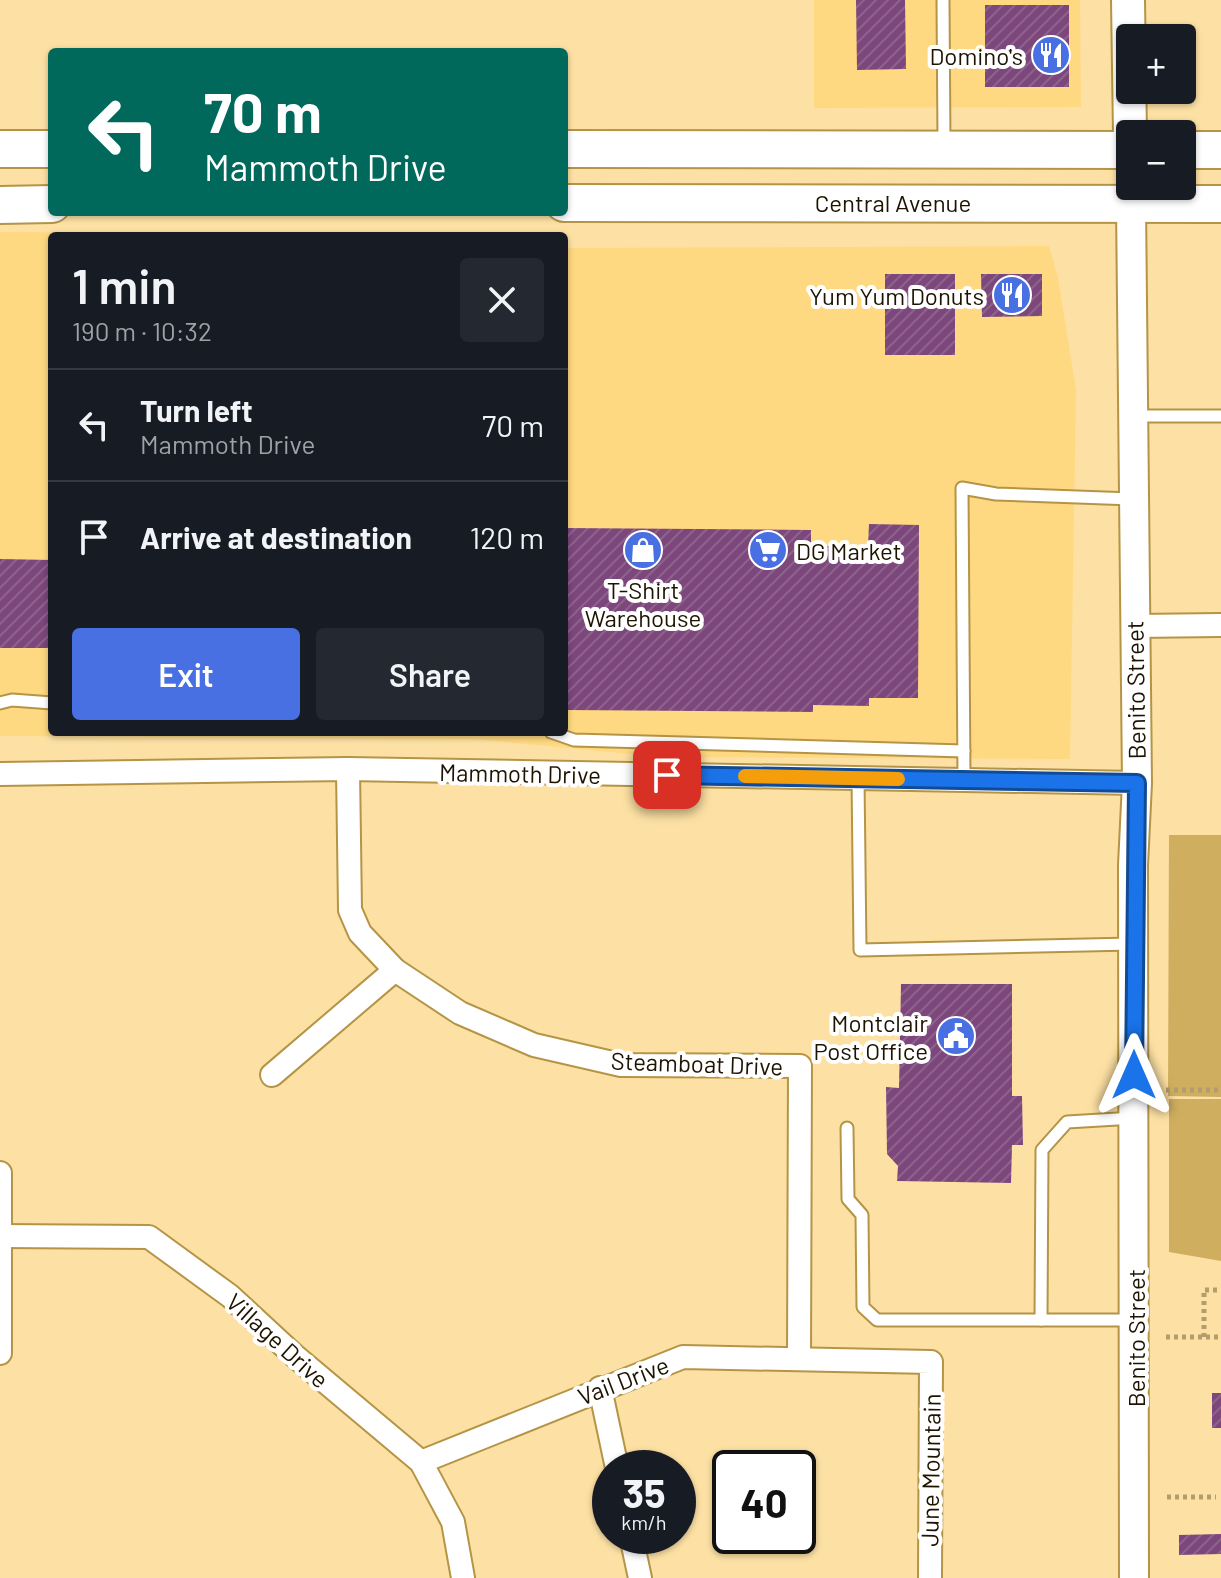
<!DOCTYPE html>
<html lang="en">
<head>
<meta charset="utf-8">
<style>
	body { margin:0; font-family:Barlow,sans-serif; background:#242831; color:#f1f3f6; height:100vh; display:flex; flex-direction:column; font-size:30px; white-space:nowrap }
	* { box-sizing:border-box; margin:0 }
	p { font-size:26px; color:#9ea1a6 }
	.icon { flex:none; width:44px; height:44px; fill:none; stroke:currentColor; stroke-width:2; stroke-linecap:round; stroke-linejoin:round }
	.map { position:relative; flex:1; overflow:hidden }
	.details { position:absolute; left:48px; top:232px; width:520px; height:504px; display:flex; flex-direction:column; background:#171b24; border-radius:8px; box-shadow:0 2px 6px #0004 }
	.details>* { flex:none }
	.hud { position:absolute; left:48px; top:48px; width:520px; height:168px; border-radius:8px; box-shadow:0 2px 6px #0004; background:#00695c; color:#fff; overflow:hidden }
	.buttons { position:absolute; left:1116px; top:24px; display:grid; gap:16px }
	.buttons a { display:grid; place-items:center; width:80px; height:80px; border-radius:8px; background:#171b24; box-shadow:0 2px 6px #0004; font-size:40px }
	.speed { position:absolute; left:592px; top:1450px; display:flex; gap:16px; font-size:40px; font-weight:700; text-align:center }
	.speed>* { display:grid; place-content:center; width:104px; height:104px; border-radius:50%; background:#171b24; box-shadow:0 2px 6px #0004; line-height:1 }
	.speed small { font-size:20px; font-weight:400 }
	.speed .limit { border:4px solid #111; border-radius:12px; background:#fff; color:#111 }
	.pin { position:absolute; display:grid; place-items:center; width:68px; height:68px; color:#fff; margin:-34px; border-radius:16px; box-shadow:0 4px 12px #0006 }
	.me { position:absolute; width:88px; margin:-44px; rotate:0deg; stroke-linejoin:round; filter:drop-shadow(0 0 6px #0008) }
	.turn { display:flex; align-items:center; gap:28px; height:168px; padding:0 24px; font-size:36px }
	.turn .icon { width:104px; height:104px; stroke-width:2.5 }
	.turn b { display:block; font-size:56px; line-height:68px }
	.round { display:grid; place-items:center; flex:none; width:84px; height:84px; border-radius:8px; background:#242831 }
	.overview { display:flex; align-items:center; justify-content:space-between; height:136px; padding:0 24px }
	h1 { font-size:48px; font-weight:600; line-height:60px }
	.action { display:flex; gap:16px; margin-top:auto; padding:16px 24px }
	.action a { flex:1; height:92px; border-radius:8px; background:#4970e3; color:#fff; font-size:32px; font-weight:600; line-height:92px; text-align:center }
	.action a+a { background:#242831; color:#f1f3f6 }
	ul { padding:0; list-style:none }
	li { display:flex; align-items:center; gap:24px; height:112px; padding:0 24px; border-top:2px solid #363941 }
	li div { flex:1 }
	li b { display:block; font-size:30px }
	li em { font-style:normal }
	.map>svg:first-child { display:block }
</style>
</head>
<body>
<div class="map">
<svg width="1221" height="1578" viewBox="0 0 1221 1578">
	<defs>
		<pattern id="building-hatch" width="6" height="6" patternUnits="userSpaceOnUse" patternTransform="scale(2)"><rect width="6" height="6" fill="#7d477d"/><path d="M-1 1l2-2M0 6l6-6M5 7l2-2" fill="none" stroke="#8c638a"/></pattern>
	</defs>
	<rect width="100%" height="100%" fill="#fde1a4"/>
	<g fill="#ffd981">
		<path d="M814,0h266l1,107 -267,1z"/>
		<path d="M0,232l375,2 -323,2v496h512v-484l485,-2 9,32 18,112 -6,369 -408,-2 -189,-18 -473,-3z"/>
	</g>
	<g fill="#cfae60">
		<path d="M1169,835h52v262l-53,-1z"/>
		<path d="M1169,1099h52v162l-52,-9z"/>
	</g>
	<g fill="url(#building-hatch)">
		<path d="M856,0h49l1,69 -49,1z"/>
		<rect x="985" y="5" width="84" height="82"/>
		<rect x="885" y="274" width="70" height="81"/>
		<path d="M981,274h61v42l-60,1z"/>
		<path d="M869,524l50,1 -1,173h-49v8l-56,-1v7l-247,-2 -2,-182 247,2v16h57z"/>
		<path d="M0,559l52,1v88h-52z"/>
		<path d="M901,984h111v112h10l1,49h-11l-1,38 -114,-2 1,-15 -11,-12 -1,-67 13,1z"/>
		<rect x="1212" y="1393" width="9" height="35"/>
		<path d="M1221,1534v20l-42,1v-20z"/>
	</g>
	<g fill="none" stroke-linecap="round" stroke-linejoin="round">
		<defs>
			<g id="service">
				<path d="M943,0l1,143"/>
				<path d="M1136,416h85"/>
				<path d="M0,703l12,-3 40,3"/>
				<path d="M551,732l23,8 390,11"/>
				<path d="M858,778l2,172 272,-6"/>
				<path d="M964,780l-2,-292 34,6 136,5"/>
				<path d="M847,1128l1,71 14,16 1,92 14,13h257"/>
				<path d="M1041,1320l1,-170 25,-28 67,-4"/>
			</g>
			<g id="minor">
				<path d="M1134,626l87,-1"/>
				<path d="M348,769l2,141 10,23 35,37 65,43 74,32 87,20 179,1 -1,293"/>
				<path d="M0,774l348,-5 789,14"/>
				<path d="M272,1075l123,-105"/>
				<path d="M0,1173v180"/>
				<path d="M1,1236l148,1 81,59 66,61 125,105 32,60 10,56"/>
				<path d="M600,1388l17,80"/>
				<path d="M421,1462l262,-105 248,5 -1,216"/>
				<path d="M631,1536l9,42"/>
			</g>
			<path id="tertiary" d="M1131,204l6,579 -4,82 1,713"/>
			<path id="secondary" d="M1128,0l2,134"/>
			<g id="primary">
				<path d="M0,149h52"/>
				<path d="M564,149l566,1"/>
				<path d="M1182,150h39"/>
				<path d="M564,203l657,1"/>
				<path d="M0,205l52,-1"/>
			</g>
		</defs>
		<use href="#service" stroke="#b59446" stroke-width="15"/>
		<use href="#minor" stroke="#b59446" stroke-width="26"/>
		<use href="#tertiary" stroke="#b59446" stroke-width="32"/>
		<use href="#secondary" stroke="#b59446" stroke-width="36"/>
		<use href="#primary" stroke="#b59446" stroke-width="40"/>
		<g stroke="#b39d6e" stroke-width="5" stroke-dasharray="4 4" stroke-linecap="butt">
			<path d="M1166,1090h55"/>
			<path d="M1166,1337h53"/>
			<path d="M1204,1337v-47h14"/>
			<path d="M1167,1497h49"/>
		</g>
		<use href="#service" stroke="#fff" stroke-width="11"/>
		<use href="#minor" stroke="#fff" stroke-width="22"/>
		<use href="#tertiary" stroke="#fff" stroke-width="28"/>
		<use href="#secondary" stroke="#fff" stroke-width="32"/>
		<use href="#primary" stroke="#fff" stroke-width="36"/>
	</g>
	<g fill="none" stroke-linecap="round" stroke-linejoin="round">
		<defs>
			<path id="route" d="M667,775l470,8 -3,292"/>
		</defs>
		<use href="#route" stroke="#114b97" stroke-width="20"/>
		<use href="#route" stroke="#1a73e8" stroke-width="14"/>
		<path stroke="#f59e0b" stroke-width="14" d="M745,776l153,3"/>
	</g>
	<defs>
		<symbol id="restaurant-disc" viewBox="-11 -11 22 22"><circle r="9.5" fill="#4970e3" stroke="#fff"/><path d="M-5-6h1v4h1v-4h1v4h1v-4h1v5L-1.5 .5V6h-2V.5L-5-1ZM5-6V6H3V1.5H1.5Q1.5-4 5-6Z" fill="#fff"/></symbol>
		<symbol id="shop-disc" viewBox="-11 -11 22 22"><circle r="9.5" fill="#4970e3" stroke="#fff"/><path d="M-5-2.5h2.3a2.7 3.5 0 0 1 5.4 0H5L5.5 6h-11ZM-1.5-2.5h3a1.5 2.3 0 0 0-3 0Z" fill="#fff"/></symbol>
		<symbol id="supermarket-disc" viewBox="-11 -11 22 22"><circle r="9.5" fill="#4970e3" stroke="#fff"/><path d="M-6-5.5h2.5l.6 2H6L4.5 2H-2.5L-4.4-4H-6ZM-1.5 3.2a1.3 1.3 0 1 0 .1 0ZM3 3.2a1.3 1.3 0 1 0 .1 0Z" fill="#fff"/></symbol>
		<symbol id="civic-disc" viewBox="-11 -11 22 22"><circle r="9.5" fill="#4970e3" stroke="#fff"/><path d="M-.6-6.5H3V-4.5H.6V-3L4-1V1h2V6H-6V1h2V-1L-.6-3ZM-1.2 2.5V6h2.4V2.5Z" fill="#fff"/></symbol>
	</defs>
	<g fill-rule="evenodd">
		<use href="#restaurant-disc" x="1029" y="33" width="44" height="44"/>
		<use href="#restaurant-disc" x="990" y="273" width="44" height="44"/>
		<use href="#shop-disc" x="621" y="528" width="44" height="44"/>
		<use href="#supermarket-disc" x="746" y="528" width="44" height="44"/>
		<use href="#civic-disc" x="934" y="1014" width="44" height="44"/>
	</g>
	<g text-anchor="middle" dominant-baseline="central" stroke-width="8" stroke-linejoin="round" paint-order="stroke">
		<g font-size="24" fill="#1d1300" stroke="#fff" text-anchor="end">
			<text x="1023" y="55">Domino's</text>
			<text x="984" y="295">Yum Yum Donuts</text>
			<text x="796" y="550" text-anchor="start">DG Market</text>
			<text x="643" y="589" text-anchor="middle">T-Shirt<tspan x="643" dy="28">Warehouse</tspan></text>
			<text x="928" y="1022">Montclair<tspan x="928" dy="28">Post Office</tspan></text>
		</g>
		<g font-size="24" fill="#1d1300" stroke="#fff">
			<text x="893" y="202">Central Avenue</text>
			<text transform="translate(1135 690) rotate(-91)">Benito Street</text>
			<text transform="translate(520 773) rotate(1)">Mammoth Drive</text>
			<text transform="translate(697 1063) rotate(2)">Steamboat Drive</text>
			<text transform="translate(1135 1338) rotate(-90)">Benito Street</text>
			<text transform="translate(278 1340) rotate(42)">Village Drive</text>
			<text transform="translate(623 1380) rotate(-21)">Vail Drive</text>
			<text transform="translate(930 1470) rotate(-89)">June Mountain</text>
		</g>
	</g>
</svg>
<div class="buttons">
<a>+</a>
<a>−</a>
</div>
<div class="speed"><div>35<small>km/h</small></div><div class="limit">40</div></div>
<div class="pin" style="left:667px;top:775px;background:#d93025"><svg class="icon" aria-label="arrive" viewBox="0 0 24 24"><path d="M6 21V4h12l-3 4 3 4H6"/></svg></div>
<svg class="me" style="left:1134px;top:1075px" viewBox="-20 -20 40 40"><path d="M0-17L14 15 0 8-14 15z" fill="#1a73e8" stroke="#fff" stroke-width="4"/></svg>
<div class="hud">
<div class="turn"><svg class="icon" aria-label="left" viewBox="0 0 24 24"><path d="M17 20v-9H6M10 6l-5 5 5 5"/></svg><div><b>70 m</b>Mammoth Drive</div></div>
</div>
<section class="details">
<div class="overview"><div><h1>1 min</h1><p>190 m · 10:32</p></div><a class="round"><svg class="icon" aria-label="close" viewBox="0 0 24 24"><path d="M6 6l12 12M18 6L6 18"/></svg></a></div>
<ul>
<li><svg class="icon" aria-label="left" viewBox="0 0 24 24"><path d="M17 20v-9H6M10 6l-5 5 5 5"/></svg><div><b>Turn left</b><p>Mammoth Drive</p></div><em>70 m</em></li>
<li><svg class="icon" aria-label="arrive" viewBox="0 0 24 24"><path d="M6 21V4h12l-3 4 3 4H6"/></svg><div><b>Arrive at destination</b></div><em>120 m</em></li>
</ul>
<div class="action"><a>Exit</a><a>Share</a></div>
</section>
</div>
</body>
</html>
